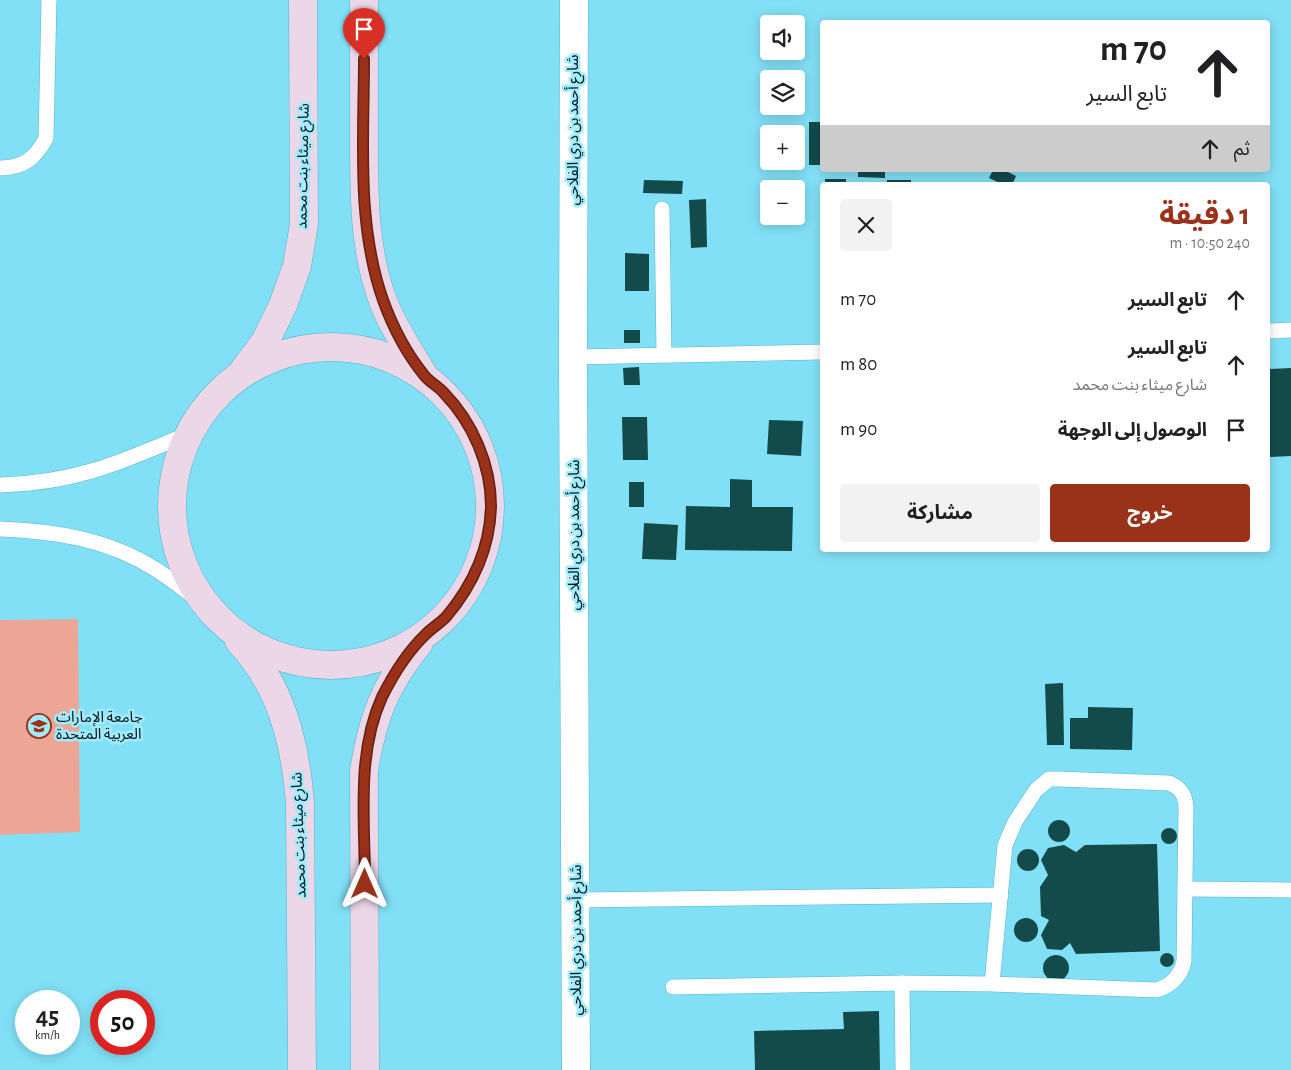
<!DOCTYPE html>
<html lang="ar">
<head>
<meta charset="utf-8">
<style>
	body { margin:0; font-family:"Alegreya Sans","Noto Sans Arabic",sans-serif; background:#f2f2f2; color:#202124; direction:rtl; height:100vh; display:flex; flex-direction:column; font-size:19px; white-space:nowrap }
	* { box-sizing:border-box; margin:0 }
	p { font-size:16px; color:#757577 }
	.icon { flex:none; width:28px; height:28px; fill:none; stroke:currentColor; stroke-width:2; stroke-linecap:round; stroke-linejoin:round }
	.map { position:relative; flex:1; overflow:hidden; direction:ltr }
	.drawer { position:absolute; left:820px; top:182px; width:450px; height:370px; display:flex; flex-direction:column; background:#fff; border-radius:5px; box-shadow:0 2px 12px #0003; direction:rtl }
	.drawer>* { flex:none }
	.guide { position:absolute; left:820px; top:20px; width:450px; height:152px; border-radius:5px; box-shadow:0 2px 12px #0003; direction:rtl; background:#fff; color:#202124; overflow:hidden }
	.fabs { position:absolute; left:760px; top:15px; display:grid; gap:10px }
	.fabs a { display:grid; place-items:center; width:45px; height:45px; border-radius:5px; background:#fff; box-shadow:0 2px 12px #0003; font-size:25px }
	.speed { position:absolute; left:15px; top:990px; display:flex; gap:10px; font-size:25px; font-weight:700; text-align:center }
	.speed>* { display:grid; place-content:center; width:65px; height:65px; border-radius:50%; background:#fff; box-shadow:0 2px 12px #0003; line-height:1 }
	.speed small { font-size:12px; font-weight:400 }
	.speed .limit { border:8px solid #d22; background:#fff; color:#111 }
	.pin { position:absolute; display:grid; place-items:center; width:42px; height:42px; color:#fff; margin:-51px -21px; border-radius:50% 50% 50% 0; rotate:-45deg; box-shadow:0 0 5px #0007 }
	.pin .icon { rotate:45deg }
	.me { position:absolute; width:55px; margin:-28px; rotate:0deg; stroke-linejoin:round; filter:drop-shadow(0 0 4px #0008) }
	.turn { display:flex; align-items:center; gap:18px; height:105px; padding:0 20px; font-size:22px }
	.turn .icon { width:65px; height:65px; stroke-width:2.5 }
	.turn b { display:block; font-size:35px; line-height:42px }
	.then { display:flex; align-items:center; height:48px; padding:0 20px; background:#0003; gap:10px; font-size:19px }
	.round { display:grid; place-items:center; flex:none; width:52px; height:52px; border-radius:5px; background:#f2f2f2 }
	.headline { display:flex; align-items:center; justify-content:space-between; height:85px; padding:0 20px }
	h1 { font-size:30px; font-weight:700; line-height:38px; color:#9a3119 }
	.button { display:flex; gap:10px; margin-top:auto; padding:10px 20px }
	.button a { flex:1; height:58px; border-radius:5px; background:#9a3119; color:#fff; font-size:20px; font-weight:700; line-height:58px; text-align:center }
	.button a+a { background:#f2f2f2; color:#202124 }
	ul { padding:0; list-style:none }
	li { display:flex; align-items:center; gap:15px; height:65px; padding:0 20px }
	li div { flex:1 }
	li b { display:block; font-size:19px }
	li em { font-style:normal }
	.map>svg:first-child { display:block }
</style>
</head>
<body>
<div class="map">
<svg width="1291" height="1070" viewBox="0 0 1291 1070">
	<rect width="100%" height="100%" fill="#82e0f6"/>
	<path fill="#eda695" d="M78,619l2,213 -80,3v-215z"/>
	<g fill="#134b4b">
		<rect x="809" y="122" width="13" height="43"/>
		<path d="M858,170h27v8l-27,-1z"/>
		<path d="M993,170h11l12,6 -4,9h-8l-15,-7z"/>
		<rect x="825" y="179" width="21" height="6"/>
		<path d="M644,180l39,1 -1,13 -39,-1z"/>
		<rect x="887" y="180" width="24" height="5"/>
		<path d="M706,199l1,48 -16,1 -2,-48z"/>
		<path d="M625,253l24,1v37h-24z"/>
		<rect x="624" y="330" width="16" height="13"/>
		<path d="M639,367l1,18h-16l-1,-17z"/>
		<path d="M1291,368v88l-23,1v-88z"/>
		<path d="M622,417h25l1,43h-25z"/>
		<path d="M769,420l34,1 -2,35 -34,-2z"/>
		<path d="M730,479l22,1v27h41l-1,44 -107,-1 1,-44 44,1z"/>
		<rect x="629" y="482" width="15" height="25"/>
		<path d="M644,523l34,2 -2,35 -34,-1z"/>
		<path d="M1063,683l1,62h-17l-2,-61z"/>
		<path d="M1088,707l45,1 -1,42 -62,-1v-31h18z"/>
		<circle cx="1059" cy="831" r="11"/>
		<circle cx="1169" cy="836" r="8"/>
		<path d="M1157,844l3,107 -84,3 -6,-11 -8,7 -15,-1 -6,-14 8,-15 -8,-4 -1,-29 8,-12 -7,-15 7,-12 16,-3 12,7 9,-7z"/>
		<circle cx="1028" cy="860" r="11"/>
		<circle cx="1026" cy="930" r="12"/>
		<circle cx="1167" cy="960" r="7"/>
		<circle cx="1056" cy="968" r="13"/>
		<path d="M879,1011l1,59h-125l-1,-39 90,-2 -1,-17z"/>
	</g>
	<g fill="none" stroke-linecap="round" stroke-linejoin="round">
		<defs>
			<g id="service">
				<path d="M0,168c23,0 36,-10 46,-30l3,-138"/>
				<path d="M662,209l2,146"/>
				<path d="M1268,331l23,-1"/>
				<path d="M573,357l249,-5"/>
				<path d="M0,485c76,-2 122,-23 190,-52"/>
				<path d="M0,529c54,2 108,10 155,40 17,10 33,24 50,36"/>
				<path d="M1185,889l106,1"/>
				<path d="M576,900l425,-5"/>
				<path d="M902,983l1,87"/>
				<path d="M673,987l229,-4 90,1 165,6c15,-5 24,-14 27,-29l2,-154c-1,-12 -5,-19 -17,-24l-111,-4h-9l-13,11 -21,32 -10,23 -13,139"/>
			</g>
			<path id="minor" d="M574,0l-1,357 3,713"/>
			<g id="secondary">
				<path d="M364,0c0,44 0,88 0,133 0,56 -1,115 19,168 10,26 26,50 40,73"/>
				<circle cx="331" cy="506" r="159"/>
				<path d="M244,370l21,-28 18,-37 14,-39 7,-42 -1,-224"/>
				<path d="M239,641c42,44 56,101 61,161l2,268"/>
				<path d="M365,1070l-1,-299c8,-52 21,-87 55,-128"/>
			</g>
		</defs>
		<use href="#service" stroke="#54b3c8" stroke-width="16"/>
		<use href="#minor" stroke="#54b3c8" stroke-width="29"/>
		<use href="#secondary" stroke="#54b3c8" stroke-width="29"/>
		<use href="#service" stroke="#fff" stroke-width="15"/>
		<use href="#minor" stroke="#fff" stroke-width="28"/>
		<use href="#secondary" stroke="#ebd7e7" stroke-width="28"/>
	</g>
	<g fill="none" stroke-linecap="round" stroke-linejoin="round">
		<defs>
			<path id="route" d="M364,59c0,79 -8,164 19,241 9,25 24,54 41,75 5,7 14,11 20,18 29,30 47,72 47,113 -1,42 -18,79 -45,111 -6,6 -14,11 -20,17 -18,17 -33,41 -44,63 -26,57 -17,125 -17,187"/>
		</defs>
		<use href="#route" stroke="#642010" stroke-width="12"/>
		<use href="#route" stroke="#9a3119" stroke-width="9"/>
	</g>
	<defs>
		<symbol id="university-ring" viewBox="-11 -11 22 22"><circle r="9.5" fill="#a2ebfc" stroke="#9a3119" stroke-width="1.5"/><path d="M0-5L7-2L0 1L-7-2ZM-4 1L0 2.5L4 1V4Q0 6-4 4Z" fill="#9a3119"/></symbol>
	</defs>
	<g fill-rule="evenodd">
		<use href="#university-ring" x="25" y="712" width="28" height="28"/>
	</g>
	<g text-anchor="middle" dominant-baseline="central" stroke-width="5" stroke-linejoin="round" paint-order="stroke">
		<g font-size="15" fill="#011318" stroke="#a2ebfc">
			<text transform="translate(573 130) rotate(-90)">شارع أحمد بن دري الفلاحي</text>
			<text transform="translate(303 166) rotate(-89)">شارع ميثاء بنت محمد</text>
			<text transform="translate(574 535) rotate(-90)">شارع أحمد بن دري الفلاحي</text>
			<text transform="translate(299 835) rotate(-92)">شارع ميثاء بنت محمد</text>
			<text transform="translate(576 940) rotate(-90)">شارع أحمد بن دري الفلاحي</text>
		</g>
		<g font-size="15" fill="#011318" stroke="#a2ebfc" text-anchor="start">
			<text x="56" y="717">جامعة الإمارات<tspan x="56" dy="17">العربية المتحدة</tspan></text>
		</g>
	</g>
</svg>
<div class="fabs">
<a><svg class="icon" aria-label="sound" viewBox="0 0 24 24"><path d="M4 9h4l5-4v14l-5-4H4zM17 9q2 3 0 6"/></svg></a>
<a><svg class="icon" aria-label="layers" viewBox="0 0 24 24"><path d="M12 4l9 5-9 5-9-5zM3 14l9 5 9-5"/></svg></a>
<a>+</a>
<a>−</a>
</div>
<div class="speed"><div>45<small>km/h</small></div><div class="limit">50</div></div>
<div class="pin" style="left:364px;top:59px;background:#d93025"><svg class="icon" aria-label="arrive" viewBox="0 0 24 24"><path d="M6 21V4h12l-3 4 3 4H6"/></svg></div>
<svg class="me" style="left:365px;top:884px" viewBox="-20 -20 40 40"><path d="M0-17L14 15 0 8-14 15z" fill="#9a3119" stroke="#fff" stroke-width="4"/></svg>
<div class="guide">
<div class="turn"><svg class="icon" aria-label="ahead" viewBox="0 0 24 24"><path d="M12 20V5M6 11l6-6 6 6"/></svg><div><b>70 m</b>تابع السير</div></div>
<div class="then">ثم<svg class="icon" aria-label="ahead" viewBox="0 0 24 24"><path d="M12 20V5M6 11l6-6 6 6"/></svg></div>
</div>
<section class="drawer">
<div class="headline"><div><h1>1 دقيقة</h1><p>240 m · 10:50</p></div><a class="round"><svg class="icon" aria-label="close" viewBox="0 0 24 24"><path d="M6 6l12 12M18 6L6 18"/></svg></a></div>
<ul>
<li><svg class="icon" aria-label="ahead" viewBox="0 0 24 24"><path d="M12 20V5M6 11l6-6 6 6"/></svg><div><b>تابع السير</b></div><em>70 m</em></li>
<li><svg class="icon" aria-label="ahead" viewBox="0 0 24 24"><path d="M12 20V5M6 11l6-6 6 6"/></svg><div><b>تابع السير</b><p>شارع ميثاء بنت محمد</p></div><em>80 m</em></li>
<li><svg class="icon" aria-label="arrive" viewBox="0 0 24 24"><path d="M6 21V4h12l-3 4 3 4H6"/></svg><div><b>الوصول إلى الوجهة</b></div><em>90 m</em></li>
</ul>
<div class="button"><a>خروج</a><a>مشاركة</a></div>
</section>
</div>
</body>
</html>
